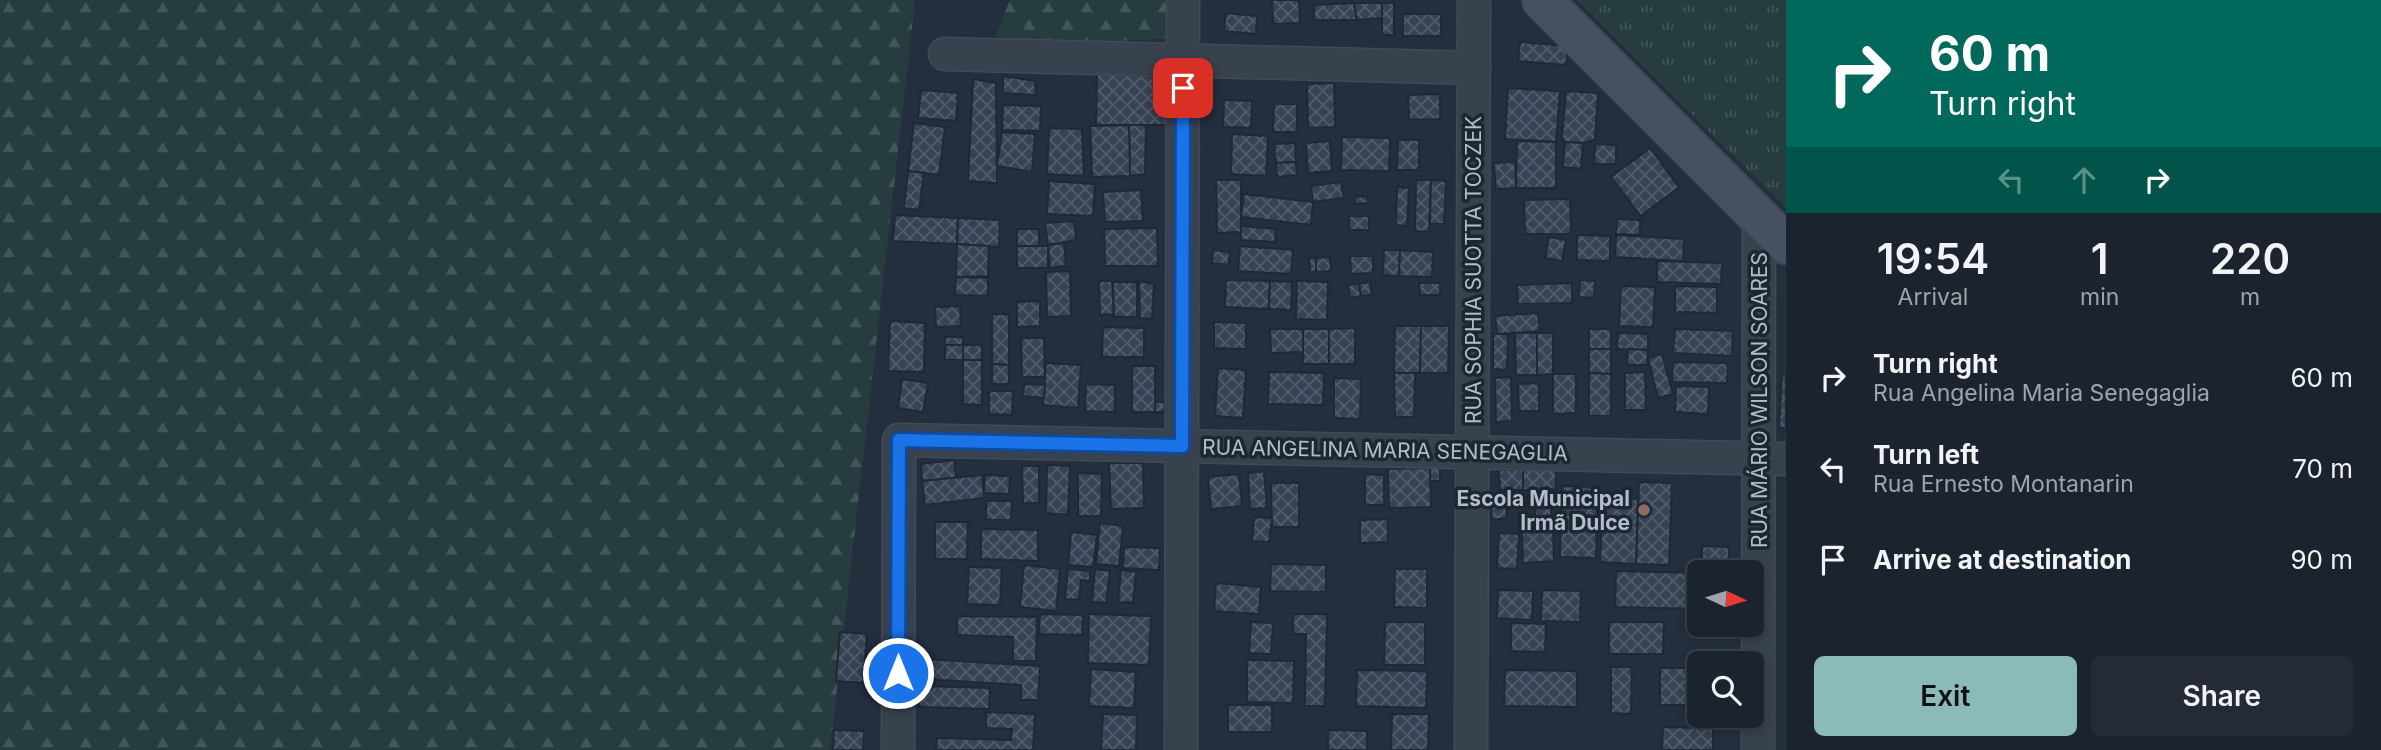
<!DOCTYPE html>
<html lang="en">
<head>
<meta charset="utf-8">
<style>
	body { margin:0; font-family:Inter,sans-serif; background:#242b36; color:#f1f3f6; height:100vh; display:flex; flex-direction:column; font-size:26px; white-space:nowrap }
	* { box-sizing:border-box; margin:0 }
	p { font-size:23px; color:#a0a4aa }
	.icon { flex:none; width:38px; height:38px; fill:none; stroke:currentColor; stroke-width:2; stroke-linecap:round; stroke-linejoin:round }
	.map { position:relative; flex:1; overflow:hidden }
	.details { display:flex; flex-direction:column; background:#1b232e; width:595px }
	.details>* { flex:none }
	.banner { background:#00695c; color:#fff; overflow:hidden }
	.needle { width:46px; rotate:94deg }
	.buttons { position:absolute; left:1687px; top:560px; display:grid; gap:14px }
	.buttons a { display:grid; place-items:center; width:77px; height:77px; border-radius:10px; background:#1b232e; box-shadow:0 4px 10px #0003,0 0 0 2px #39404a; font-size:35px }
	.pin { position:absolute; display:grid; place-items:center; width:60px; height:60px; color:#fff; margin:-30px; border-radius:14px; box-shadow:0 4px 10px #0006 }
	.me { position:absolute; width:77px; margin:-38px; rotate:0deg; stroke-linejoin:round; filter:drop-shadow(0 0 5px #0008) }
	.turn { display:flex; align-items:center; gap:24px; height:147px; padding:0 28px; font-size:32px }
	.turn .icon { width:91px; height:91px; stroke-width:2.5 }
	.turn b { display:block; font-size:49px; line-height:60px }
	.lanes { display:flex; align-items:center; height:66px; padding:0 28px; background:#0003; justify-content:center; gap:35px; direction:ltr }
	.lanes .off { opacity:.35 }
	.eta { display:flex; justify-content:space-evenly; align-items:center; height:119px; text-align:center }
	.eta b { font-size:42px; font-weight:600; line-height:49px }
	.button { display:flex; gap:14px; margin-top:auto; padding:14px 28px }
	.button a { flex:1; height:80px; border-radius:10px; background:#8bbbb9; color:#111; font-size:28px; font-weight:600; line-height:80px; text-align:center }
	.button a+a { background:#242b36; color:#f1f3f6 }
	ul { padding:0; list-style:none }
	li { display:flex; align-items:center; gap:21px; height:91px; padding:0 28px }
	li div { flex:1 }
	li b { display:block; font-size:26px }
	li em { font-style:normal }
	main { display:flex; flex:1; min-height:0 }
	.map>svg:first-child { display:block }
</style>
</head>
<body>
<main>
<div class="map">
<svg width="1786" height="750" viewBox="0 0 1786 750">
	<defs>
		<pattern id="grass-tufts" width="24" height="20" patternUnits="userSpaceOnUse" patternTransform="scale(1.75)"><rect width="24" height="20" fill="#263c3f"/><path d="M3 7l-1-3M5 7V3M7 7l1-3M15 17l-1-3M17 17v-4M19 17l1-3" fill="none" stroke="#435659"/></pattern>
		<pattern id="forest-firs" width="22" height="20" patternUnits="userSpaceOnUse" patternTransform="scale(1.75)"><rect width="22" height="20" fill="#263c3f"/><path d="M5 1l3.5 6h-7zM16 11l3.5 6h-7z" fill="#435659"/></pattern>
		<pattern id="building-cross-hatch" width="8" height="8" patternUnits="userSpaceOnUse" patternTransform="scale(1.75)"><rect width="8" height="8" fill="#364354"/><path d="M0 0l8 8M0 8l8-8" fill="none" stroke="#515c6b"/></pattern>
	</defs>
	<rect width="100%" height="100%" fill="#242f3e"/>
	<path fill="url(#grass-tufts)" d="M1577,0h209v208z"/>
	<g fill="url(#forest-firs)">
		<path d="M0,0h915l-85,750h-830z"/>
		<path d="M1010,0h162v38l-181,10z"/>
	</g>
	<g fill="url(#building-cross-hatch)" stroke="#1f2835" stroke-width="2">
		<path d="M1272,0h27l1,23 -27,1z"/>
		<path d="M1354,3l3,17h-43v-15z"/>
		<path d="M1354,3h28v15l-25,2z"/>
		<rect x="1382" y="3" width="12" height="32"/>
		<path d="M1226,13l31,3 -1,18 -32,-3z"/>
		<rect x="1403" y="14" width="38" height="22"/>
		<path d="M1520,42l48,4 -2,19 -48,-4z"/>
		<path d="M1097,74l75,3 -3,48h-73z"/>
		<path d="M1003,76l32,5 1,14 -33,-2z"/>
		<path d="M973,79l23,4 1,100 -29,-2z"/>
		<path d="M1334,83l1,44 -27,1 -1,-44z"/>
		<path d="M1508,88l52,3 -4,51 -51,-3z"/>
		<path d="M921,90l37,3 -2,28 -38,-3z"/>
		<path d="M1566,91l32,2 -3,47 -12,3 -18,-1 -3,-4z"/>
		<path d="M1440,94v25l-31,1 -1,-25z"/>
		<path d="M1224,100l28,1 -1,27 -28,-1z"/>
		<path d="M1274,104h23v28h-24z"/>
		<path d="M1003,105l38,1 -1,25 -38,-1z"/>
		<path d="M914,123l31,4 -6,48 -31,-4z"/>
		<path d="M1129,125h17l-1,49 -15,2z"/>
		<path d="M1129,125l1,51 -38,1 -2,-51z"/>
		<path d="M1049,128l33,1 2,47 -37,-2z"/>
		<path d="M1002,132l33,2 -3,38 -35,-6z"/>
		<path d="M1232,134l36,2 -2,40 -35,-2z"/>
		<path d="M1342,137l48,1 -1,33 -48,-1z"/>
		<path d="M1398,140h21v30h-22z"/>
		<path d="M1330,141l2,30 -24,2 -2,-30z"/>
		<path d="M1517,141l39,1v46h-40z"/>
		<path d="M1565,142l18,1 -2,26 -18,-2z"/>
		<path d="M1295,143l1,19 -20,1 -2,-19z"/>
		<path d="M1595,144l21,1v19h-22z"/>
		<path d="M1650,148l29,39 -38,29 -30,-39z"/>
		<path d="M1296,162l1,13 -20,2 -1,-14z"/>
		<path d="M1515,162l1,26 -20,1 -2,-26z"/>
		<path d="M908,171l16,2 -5,37 -15,-2z"/>
		<path d="M1216,180h25v52l-24,1z"/>
		<path d="M1416,180h15l-2,52 -14,-1z"/>
		<path d="M1431,180l15,1 -2,43h-14z"/>
		<path d="M1049,181l46,3 -2,32 -46,-2z"/>
		<path d="M1341,182l3,16 -31,4 -2,-16z"/>
		<path d="M1397,187l12,1 -2,38 -11,-1z"/>
		<path d="M1141,190l2,31 -38,1 -2,-30z"/>
		<path d="M1244,194l69,8 -2,23 -70,-8z"/>
		<path d="M1367,196l1,7 -13,1v-7z"/>
		<path d="M1570,199l1,35h-46l-1,-34z"/>
		<path d="M895,215l63,3 -1,26 -64,-3z"/>
		<rect x="1349" y="216" width="20" height="14"/>
		<path d="M958,218l42,2 -1,27 -42,-3z"/>
		<path d="M1617,219l23,1v15l-24,-1z"/>
		<path d="M1074,221l2,19 -28,5 -3,-22z"/>
		<path d="M1241,226l35,3 -1,13 -34,-2z"/>
		<path d="M1157,228l1,38h-53l-1,-37z"/>
		<rect x="1017" y="229" width="22" height="17"/>
		<path d="M1577,235l33,1v25l-33,-1z"/>
		<path d="M1616,235l68,4 -1,22 -68,-4z"/>
		<path d="M1549,237l17,3 -4,21 -17,-3z"/>
		<path d="M1064,243l2,23 -16,2 -2,-23z"/>
		<path d="M957,244l32,2 -1,30 -32,1z"/>
		<rect x="1017" y="246" width="31" height="22"/>
		<path d="M1240,246l53,4 -2,24 -53,-3z"/>
		<path d="M1213,250l17,2 -2,13 -16,-2z"/>
		<path d="M1384,250h16l-1,26 -16,-1z"/>
		<path d="M1400,250l33,2 -1,25 -33,-1z"/>
		<path d="M1350,256h23v17l-22,1z"/>
		<path d="M1330,257l1,14 -15,1v-14z"/>
		<path d="M1309,258h7v14h-6z"/>
		<path d="M1657,261l65,2 -1,21 -64,-2z"/>
		<path d="M1070,271l1,45 -24,1 -1,-45z"/>
		<path d="M956,277l32,1v18l-33,-1z"/>
		<path d="M1226,280l44,1 -1,28 -44,-2z"/>
		<path d="M1580,280l15,1 -1,17 -15,-1z"/>
		<path d="M1099,281h13l2,33 -14,1z"/>
		<path d="M1139,281l15,3 -2,35 -12,-1z"/>
		<path d="M1270,281l22,1 -1,28 -22,-1z"/>
		<path d="M1297,281l31,1 -1,38 -31,-1z"/>
		<path d="M1113,282h24v35h-23z"/>
		<path d="M1370,282l2,13 -11,1 -2,-12z"/>
		<path d="M1419,283h21v12h-20z"/>
		<path d="M1572,283v20l-54,1 -1,-19z"/>
		<path d="M1359,284l2,12 -11,2 -2,-13z"/>
		<path d="M1621,286l34,1 -2,40 -34,-1z"/>
		<path d="M1675,286l42,1v26l-42,-1z"/>
		<path d="M1040,301v25l-23,1v-25z"/>
		<path d="M960,306l1,20 -25,1 -1,-20z"/>
		<path d="M1538,313l2,18 -43,3 -2,-18z"/>
		<path d="M992,314h17v51l-17,-1z"/>
		<path d="M890,321l35,2 -1,49 -36,-1z"/>
		<path d="M1214,322l32,1v26l-32,-1z"/>
		<path d="M1395,326h26l-1,47h-26z"/>
		<path d="M1421,326h28l-1,47h-28z"/>
		<path d="M1103,327l41,1v29h-42z"/>
		<path d="M1355,328v36h-26v-35z"/>
		<path d="M1270,329h33v23l-32,1z"/>
		<rect x="1303" y="329" width="26" height="35"/>
		<rect x="1589" y="329" width="22" height="20"/>
		<path d="M1675,329l58,2 -1,25 -59,-3z"/>
		<path d="M1515,333h22v42h-21z"/>
		<path d="M1537,333h16v41l-16,1z"/>
		<path d="M1618,333l30,1v16l-31,-1z"/>
		<path d="M1493,334h15l-1,36 -14,-1z"/>
		<rect x="945" y="337" width="18" height="8"/>
		<path d="M1021,338h23l1,39h-23z"/>
		<rect x="945" y="345" width="18" height="15"/>
		<rect x="963" y="345" width="19" height="15"/>
		<path d="M1589,349h22v25l-22,-1z"/>
		<path d="M1628,349l20,1 -1,15h-20z"/>
		<path d="M1662,354l11,40 -15,4 -10,-40z"/>
		<path d="M963,360h19v45l-19,-1z"/>
		<path d="M1673,362l55,1 -1,20 -55,-1z"/>
		<path d="M1046,363l35,2 -3,43 -35,-3z"/>
		<path d="M992,364l17,1v19h-17z"/>
		<rect x="1132" y="366" width="23" height="46"/>
		<path d="M1218,368l28,2 -3,48 -28,-2z"/>
		<path d="M1269,372l55,1 -1,32 -55,-1z"/>
		<path d="M1645,372l1,38h-21v-37z"/>
		<path d="M1394,373h21l-1,44h-19z"/>
		<path d="M1589,373l22,1v42h-22z"/>
		<path d="M1782,373l4,1v54h-7z"/>
		<path d="M1553,374h23v39l-23,1z"/>
		<path d="M1511,377l1,44 -16,1 -1,-44z"/>
		<path d="M1334,378l27,1 -1,40 -26,-1z"/>
		<path d="M902,379l26,4 -5,29 -25,-4z"/>
		<path d="M1539,383v28h-20l-1,-27z"/>
		<path d="M1024,384l21,1 -1,13 -21,-2z"/>
		<path d="M1086,384l29,1v27l-30,-1z"/>
		<path d="M1676,386l33,1 -1,27 -33,-2z"/>
		<path d="M989,391h24l-1,24 -23,-1z"/>
		<path d="M1155,402h10l-1,10h-9z"/>
		<path d="M954,460l2,18 -34,3 -1,-17z"/>
		<path d="M1109,463h34l1,45 -33,1z"/>
		<path d="M1047,465l23,1 -2,49 -22,-2z"/>
		<path d="M1022,466h17v37h-16z"/>
		<rect x="1430" y="468" width="10" height="13"/>
		<path d="M1430,468l1,39 -42,1 -1,-39z"/>
		<path d="M1499,470h24v20h-23z"/>
		<path d="M1523,470h33v19l-33,1z"/>
		<path d="M1264,471l3,37 -17,1 -2,-36z"/>
		<path d="M1078,473l24,1 -1,42h-23z"/>
		<path d="M1239,474l3,32 -31,3 -3,-32z"/>
		<path d="M1365,474l19,1v30h-19z"/>
		<path d="M982,475l2,23 -59,7 -3,-24z"/>
		<path d="M985,475l25,1 -1,18 -25,-1z"/>
		<path d="M1639,482l33,1 -3,82 -33,-1z"/>
		<path d="M1271,483h28v44h-27z"/>
		<path d="M1562,486l36,1 -2,71 -36,-1z"/>
		<path d="M1603,498l35,1 -2,65 -36,-2z"/>
		<path d="M1506,500l1,18 -15,2 -1,-19z"/>
		<path d="M986,501h26l-1,19h-25z"/>
		<path d="M1535,501h17l-1,21h-16z"/>
		<path d="M1254,517l18,1 -3,24 -17,-1z"/>
		<path d="M1388,519v23l-28,1v-23z"/>
		<path d="M935,522h33l-1,37h-32z"/>
		<path d="M1100,523l23,3 -4,40 -23,-2z"/>
		<path d="M981,529l57,1v31l-57,-2z"/>
		<path d="M1553,530l1,31 -31,2 -1,-31z"/>
		<path d="M1071,532l26,3 -4,32 -25,-2z"/>
		<path d="M1499,533l20,1 -2,35 -20,-1z"/>
		<path d="M1702,546l27,1v21h-27z"/>
		<path d="M1124,547l36,1 -1,22 -36,-2z"/>
		<path d="M1271,564l55,1v27l-56,-1z"/>
		<path d="M1024,565l36,4 -4,42 -36,-4z"/>
		<path d="M969,567l33,1 -2,37 -33,-1z"/>
		<path d="M1068,569l22,2v10l-9,-1 -2,20 -14,-1z"/>
		<path d="M1095,569l15,2 -4,32 -14,-1z"/>
		<path d="M1395,569h32v39l-33,-1z"/>
		<path d="M1121,570l15,2 -3,31 -15,-1z"/>
		<path d="M1616,571l83,2v36l-84,-2z"/>
		<path d="M1216,583l45,4 -2,27 -45,-3z"/>
		<path d="M1498,590l35,1 -1,29 -35,-2z"/>
		<path d="M1542,590l39,1 -1,31 -39,-1z"/>
		<path d="M1040,614l43,1 -1,20 -43,-1z"/>
		<path d="M1089,614l62,2 -2,49 -61,-2z"/>
		<path d="M1293,614h34l-2,92h-20l1,-72h-13z"/>
		<path d="M957,616l80,1 -1,44h-23v-24l-56,-2z"/>
		<path d="M1251,622l22,1 -2,31 -22,-1z"/>
		<path d="M1385,622h40v43h-41z"/>
		<path d="M1609,622h55l-1,32h-54z"/>
		<path d="M1511,623l35,1 -1,28 -34,-1z"/>
		<path d="M840,632l27,2 -4,49 -27,-2z"/>
		<path d="M925,659l115,7 -2,34h-17v-15l-97,-6z"/>
		<path d="M1247,660l47,1 -1,42 -46,-1z"/>
		<path d="M1611,667h21l-1,47 -20,-1z"/>
		<rect x="1660" y="668" width="39" height="37"/>
		<path d="M1091,669l45,3 -2,36 -45,-2z"/>
		<path d="M1357,670l70,1 -1,37 -70,-2z"/>
		<path d="M1505,670l72,1v36l-73,-1z"/>
		<path d="M920,686l70,2 -1,21 -70,-2z"/>
		<rect x="1228" y="705" width="44" height="27"/>
		<path d="M986,712l49,2 -2,36h-97l1,-12 74,2 1,-11 -26,-1z"/>
		<path d="M1103,714l34,1 -1,35h-35z"/>
		<path d="M1392,714h37l-1,36h-37z"/>
		<path d="M1663,727l50,1v22h-51z"/>
		<path d="M834,730l30,1 -1,19h-30z"/>
		<path d="M1328,730l39,1v19h-39z"/>
	</g>
	<g fill="none" stroke-linecap="round" stroke-linejoin="round">
		<defs>
			<g id="minor">
				<path d="M945,54l529,14"/>
				<path d="M898,750l1,-310 887,19"/>
				<path d="M1181,750l2,-750"/>
				<path d="M1471,750l3,-750"/>
				<path d="M1758,750l1,-533"/>
			</g>
			<path id="secondary" d="M1542,0l244,244"/>
		</defs>
		<use href="#minor" stroke="#414a57" stroke-width="35"/>
		<use href="#secondary" stroke="#414a57" stroke-width="42"/>
		<use href="#minor" stroke="#38414e" stroke-width="32"/>
		<use href="#secondary" stroke="#465061" stroke-width="38"/>
	</g>
	<g fill="none" stroke-linecap="round" stroke-linejoin="round">
		<defs>
			<path id="route" d="M898,673l1,-233 283,6 1,-358"/>
		</defs>
		<use href="#route" stroke="#114b97" stroke-width="18"/>
		<use href="#route" stroke="#1a73e8" stroke-width="12"/>
	</g>
	<circle fill="#8d6e63" stroke="#1d2633" stroke-width="2.5" cx="1644" cy="510" r="7"/>
	<g text-anchor="middle" dominant-baseline="central" stroke-width="7" stroke-linejoin="round" paint-order="stroke">
		<g font-size="21" fill="#b4bcc9" stroke="#1d2633">
			<text transform="translate(1473 270) rotate(-90)">RUA SOPHIA SUOTTA TOCZEK</text>
			<text transform="translate(1759 400) rotate(-90)">RUA MÁRIO WILSON SOARES</text>
			<text transform="translate(1385 450) rotate(1)">RUA ANGELINA MARIA SENEGAGLIA</text>
		</g>
		<g font-size="21" font-weight="bold" fill="#b4bcc9" stroke="#1d2633" text-anchor="end">
			<text x="1630" y="498">Escola Municipal<tspan x="1630" dy="24">Irmã Dulce</tspan></text>
		</g>
	</g>
</svg>
<div class="buttons">
<a><svg class="needle" viewBox="-14 -14 28 28"><path d="M0-13l5 13h-10z" fill="#e53935"/><path d="M0 13l5-13h-10z" fill="#a0a4aa"/></svg></a>
<a><svg class="icon" aria-label="search" viewBox="0 0 24 24"><circle cx="10" cy="10" r="6"/><path d="M15 15l6 6"/></svg></a>
</div>
<div class="pin" style="left:1183px;top:88px;background:#d93025"><svg class="icon" aria-label="arrive" viewBox="0 0 24 24"><path d="M6 21V4h12l-3 4 3 4H6"/></svg></div>
<svg class="me" style="left:898px;top:673px" viewBox="-20 -20 40 40"><circle r="17" fill="#1a73e8" stroke="#fff" stroke-width="3"/><path d="M0-11L8 9 0 5-8 9z" fill="#fff"/></svg>
</div>
<section class="details">
<div class="banner">
<div class="turn"><svg class="icon" aria-label="right" viewBox="0 0 24 24"><path d="M7 20v-9h11M14 6l5 5-5 5"/></svg><div><b>60 m</b>Turn right</div></div>
<div class="lanes"><svg class="icon off" aria-label="left" viewBox="0 0 24 24"><path d="M17 20v-9H6M10 6l-5 5 5 5"/></svg><svg class="icon off" aria-label="ahead" viewBox="0 0 24 24"><path d="M12 20V5M6 11l6-6 6 6"/></svg><svg class="icon" aria-label="right" viewBox="0 0 24 24"><path d="M7 20v-9h11M14 6l5 5-5 5"/></svg></div>
</div>
<div class="eta">
<div><b>19:54</b><p>Arrival</p></div>
<div><b>1</b><p>min</p></div>
<div><b>220</b><p>m</p></div>
</div>
<ul>
<li><svg class="icon" aria-label="right" viewBox="0 0 24 24"><path d="M7 20v-9h11M14 6l5 5-5 5"/></svg><div><b>Turn right</b><p>Rua Angelina Maria Senegaglia</p></div><em>60 m</em></li>
<li><svg class="icon" aria-label="left" viewBox="0 0 24 24"><path d="M17 20v-9H6M10 6l-5 5 5 5"/></svg><div><b>Turn left</b><p>Rua Ernesto Montanarin</p></div><em>70 m</em></li>
<li><svg class="icon" aria-label="arrive" viewBox="0 0 24 24"><path d="M6 21V4h12l-3 4 3 4H6"/></svg><div><b>Arrive at destination</b></div><em>90 m</em></li>
</ul>
<div class="button"><a>Exit</a><a>Share</a></div>
</section>
</main>
</body>
</html>
